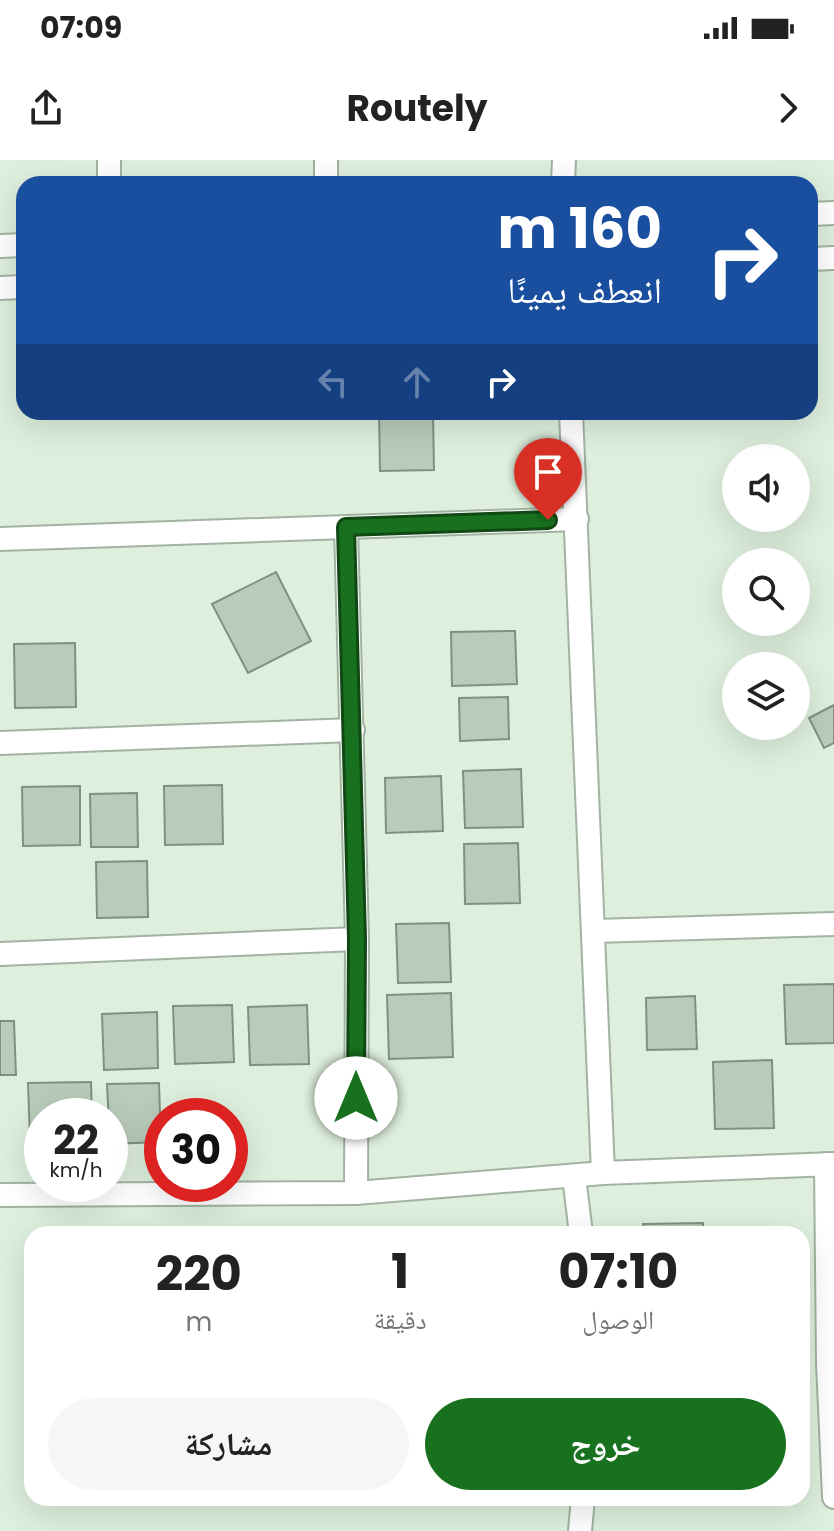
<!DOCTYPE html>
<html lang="ar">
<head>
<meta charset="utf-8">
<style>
	body { margin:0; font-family:Poppins,"Noto Naskh Arabic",sans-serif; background:#f6f6f6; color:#222; direction:rtl; height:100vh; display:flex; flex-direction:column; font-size:30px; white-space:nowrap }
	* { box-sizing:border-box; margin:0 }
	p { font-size:26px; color:#767676 }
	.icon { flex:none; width:44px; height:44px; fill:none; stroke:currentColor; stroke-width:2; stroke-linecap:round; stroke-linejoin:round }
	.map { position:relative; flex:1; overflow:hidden; direction:ltr }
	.side { position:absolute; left:24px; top:1066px; width:786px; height:280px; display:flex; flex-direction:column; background:#fff; border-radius:24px; box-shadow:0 8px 32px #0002; direction:rtl }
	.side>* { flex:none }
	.top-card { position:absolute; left:16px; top:16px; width:802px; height:244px; border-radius:24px; box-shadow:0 8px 32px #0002; direction:rtl; background:#1a4fa0; color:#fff; overflow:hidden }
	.fabs { position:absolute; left:722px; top:284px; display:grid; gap:16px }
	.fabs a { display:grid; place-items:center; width:88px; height:88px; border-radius:50%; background:#fff; box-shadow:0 8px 32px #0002; font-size:40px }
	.speed { position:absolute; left:24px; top:938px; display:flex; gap:16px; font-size:40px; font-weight:700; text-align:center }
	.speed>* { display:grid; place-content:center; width:104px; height:104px; border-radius:50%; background:#fff; box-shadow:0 8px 32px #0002; line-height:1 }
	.speed small { font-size:20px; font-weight:400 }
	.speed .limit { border:12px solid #d22; background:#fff; color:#111 }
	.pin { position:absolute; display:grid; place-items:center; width:68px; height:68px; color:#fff; margin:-82px -34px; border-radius:50% 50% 50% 0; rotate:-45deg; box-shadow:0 0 8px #0007 }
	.pin .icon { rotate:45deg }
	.me { position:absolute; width:88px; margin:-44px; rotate:0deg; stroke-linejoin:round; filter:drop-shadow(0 0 6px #0008) }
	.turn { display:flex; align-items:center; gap:28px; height:168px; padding:0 24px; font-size:36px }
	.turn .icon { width:104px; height:104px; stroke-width:2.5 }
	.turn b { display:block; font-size:56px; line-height:68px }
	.lanes { display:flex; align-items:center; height:76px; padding:0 24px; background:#0003; justify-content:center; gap:40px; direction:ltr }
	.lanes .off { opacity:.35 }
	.eta { display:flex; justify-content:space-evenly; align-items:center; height:136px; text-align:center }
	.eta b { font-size:48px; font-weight:700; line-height:56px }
	.primary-button { display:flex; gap:16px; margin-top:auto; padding:16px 24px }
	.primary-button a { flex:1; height:92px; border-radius:48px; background:#18711e; color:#fff; font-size:32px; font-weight:700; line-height:92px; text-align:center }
	.primary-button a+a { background:#f6f6f6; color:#222 }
	.status { display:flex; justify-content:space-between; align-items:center; height:56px; padding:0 40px; background:#fff; direction:ltr }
	.status svg { height:22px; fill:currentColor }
	header { display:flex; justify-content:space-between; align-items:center; height:104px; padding:0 24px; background:#fff; font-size:36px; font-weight:700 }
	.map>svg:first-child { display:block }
</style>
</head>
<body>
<div class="status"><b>07:09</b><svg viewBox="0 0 49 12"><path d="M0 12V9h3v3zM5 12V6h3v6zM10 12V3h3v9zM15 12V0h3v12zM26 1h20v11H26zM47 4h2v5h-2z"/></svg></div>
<header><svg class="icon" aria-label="forward" viewBox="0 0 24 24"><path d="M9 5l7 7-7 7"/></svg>Routely<svg class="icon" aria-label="share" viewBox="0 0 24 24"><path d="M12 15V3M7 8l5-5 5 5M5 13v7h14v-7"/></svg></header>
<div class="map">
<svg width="834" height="1371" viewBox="0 0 834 1371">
	<rect width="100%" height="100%" fill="#deefdd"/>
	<g fill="#bacbb9" stroke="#819180" stroke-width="2">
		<path d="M379,252h54l1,58 -54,1z"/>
		<path d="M276,412l35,69 -63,32 -36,-69z"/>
		<path d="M515,471l2,53 -65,2 -1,-54z"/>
		<path d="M75,483l1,64 -61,1 -1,-64z"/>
		<path d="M508,537l1,42 -49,2 -1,-43z"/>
		<path d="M834,545v38l-10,5 -15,-30z"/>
		<path d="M521,609l2,58 -58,1 -2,-57z"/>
		<path d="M441,616l2,55 -57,2 -1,-55z"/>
		<path d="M222,625l1,59 -58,1 -1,-59z"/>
		<path d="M80,626v59l-57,1 -1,-59z"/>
		<path d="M137,633l1,54h-47l-1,-53z"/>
		<path d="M518,683l2,60 -55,1 -1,-60z"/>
		<path d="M147,701l1,56 -51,1 -1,-56z"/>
		<path d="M449,763l2,59 -53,1 -2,-59z"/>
		<path d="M834,824v59l-48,1 -2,-59z"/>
		<path d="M451,833l2,64 -64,2 -2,-64z"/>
		<path d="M695,836l2,53 -50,1 -1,-52z"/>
		<path d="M232,845l2,57 -59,2 -2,-58z"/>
		<path d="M307,845l2,59 -59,1 -2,-58z"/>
		<path d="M157,852l1,56 -54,2 -2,-56z"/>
		<path d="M0,861h14l2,54h-16z"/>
		<path d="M772,900l2,68 -59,1 -2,-67z"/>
		<path d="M91,922l1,34h-50v25l-12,1 -2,-59z"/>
		<path d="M159,923l2,59 -51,2 -3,-60z"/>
		<path d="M703,1063v11h-59l-1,-10z"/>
	</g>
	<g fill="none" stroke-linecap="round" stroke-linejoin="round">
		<defs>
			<g id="street">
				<path d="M109,0v24"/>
				<path d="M326,0v24"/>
				<path d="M563,24l1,-24"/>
				<path d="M810,54l24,-1"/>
				<path d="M0,86l24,-1"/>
				<path d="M810,99l24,-1"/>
				<path d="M0,128l24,-1"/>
				<path d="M571,252l32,761 231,-9"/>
				<path d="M346,367l11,412 -1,254"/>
				<path d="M0,379l577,-20"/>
				<path d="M0,583l353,-13"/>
				<path d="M595,771l239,-7"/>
				<path d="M0,794l357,-15"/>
				<path d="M826,1004l2,199 6,134"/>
				<path d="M574,1016l7,58"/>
				<path d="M0,1035l356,-2 247,-20"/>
				<path d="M580,1371l3,-33"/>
			</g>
		</defs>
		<use href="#street" stroke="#a2b3a1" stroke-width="26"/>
		<use href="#street" stroke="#fff" stroke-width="22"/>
	</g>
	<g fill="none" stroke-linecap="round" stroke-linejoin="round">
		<defs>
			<path id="route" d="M356,938l1,-159 -11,-412 202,-7"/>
		</defs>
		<use href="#route" stroke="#104914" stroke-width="20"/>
		<use href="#route" stroke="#18711e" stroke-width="14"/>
	</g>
</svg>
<div class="fabs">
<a><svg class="icon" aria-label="sound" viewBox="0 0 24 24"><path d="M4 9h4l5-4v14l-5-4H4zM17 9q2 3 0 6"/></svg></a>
<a><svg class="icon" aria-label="search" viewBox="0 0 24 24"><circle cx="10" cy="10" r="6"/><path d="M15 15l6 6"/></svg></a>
<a><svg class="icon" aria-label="layers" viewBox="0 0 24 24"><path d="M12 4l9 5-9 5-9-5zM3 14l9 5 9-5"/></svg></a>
</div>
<div class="speed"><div>22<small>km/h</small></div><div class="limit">30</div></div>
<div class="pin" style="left:548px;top:360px;background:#d93025"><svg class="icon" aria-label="arrive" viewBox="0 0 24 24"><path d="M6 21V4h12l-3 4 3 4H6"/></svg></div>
<svg class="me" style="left:356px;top:938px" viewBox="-20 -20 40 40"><circle r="19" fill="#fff"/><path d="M0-13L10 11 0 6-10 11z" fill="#18711e"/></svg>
<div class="top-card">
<div class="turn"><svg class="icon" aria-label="right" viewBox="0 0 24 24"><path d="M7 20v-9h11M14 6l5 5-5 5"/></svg><div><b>160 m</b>انعطف يمينًا</div></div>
<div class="lanes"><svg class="icon off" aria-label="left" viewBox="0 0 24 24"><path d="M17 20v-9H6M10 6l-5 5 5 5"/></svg><svg class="icon off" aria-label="ahead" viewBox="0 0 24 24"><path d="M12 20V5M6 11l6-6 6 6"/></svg><svg class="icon" aria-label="right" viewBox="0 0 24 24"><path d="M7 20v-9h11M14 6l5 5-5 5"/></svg></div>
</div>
<section class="side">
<div class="eta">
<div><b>07:10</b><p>الوصول</p></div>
<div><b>1</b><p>دقيقة</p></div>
<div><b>220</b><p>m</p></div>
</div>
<div class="primary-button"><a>خروج</a><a>مشاركة</a></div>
</section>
</div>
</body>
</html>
